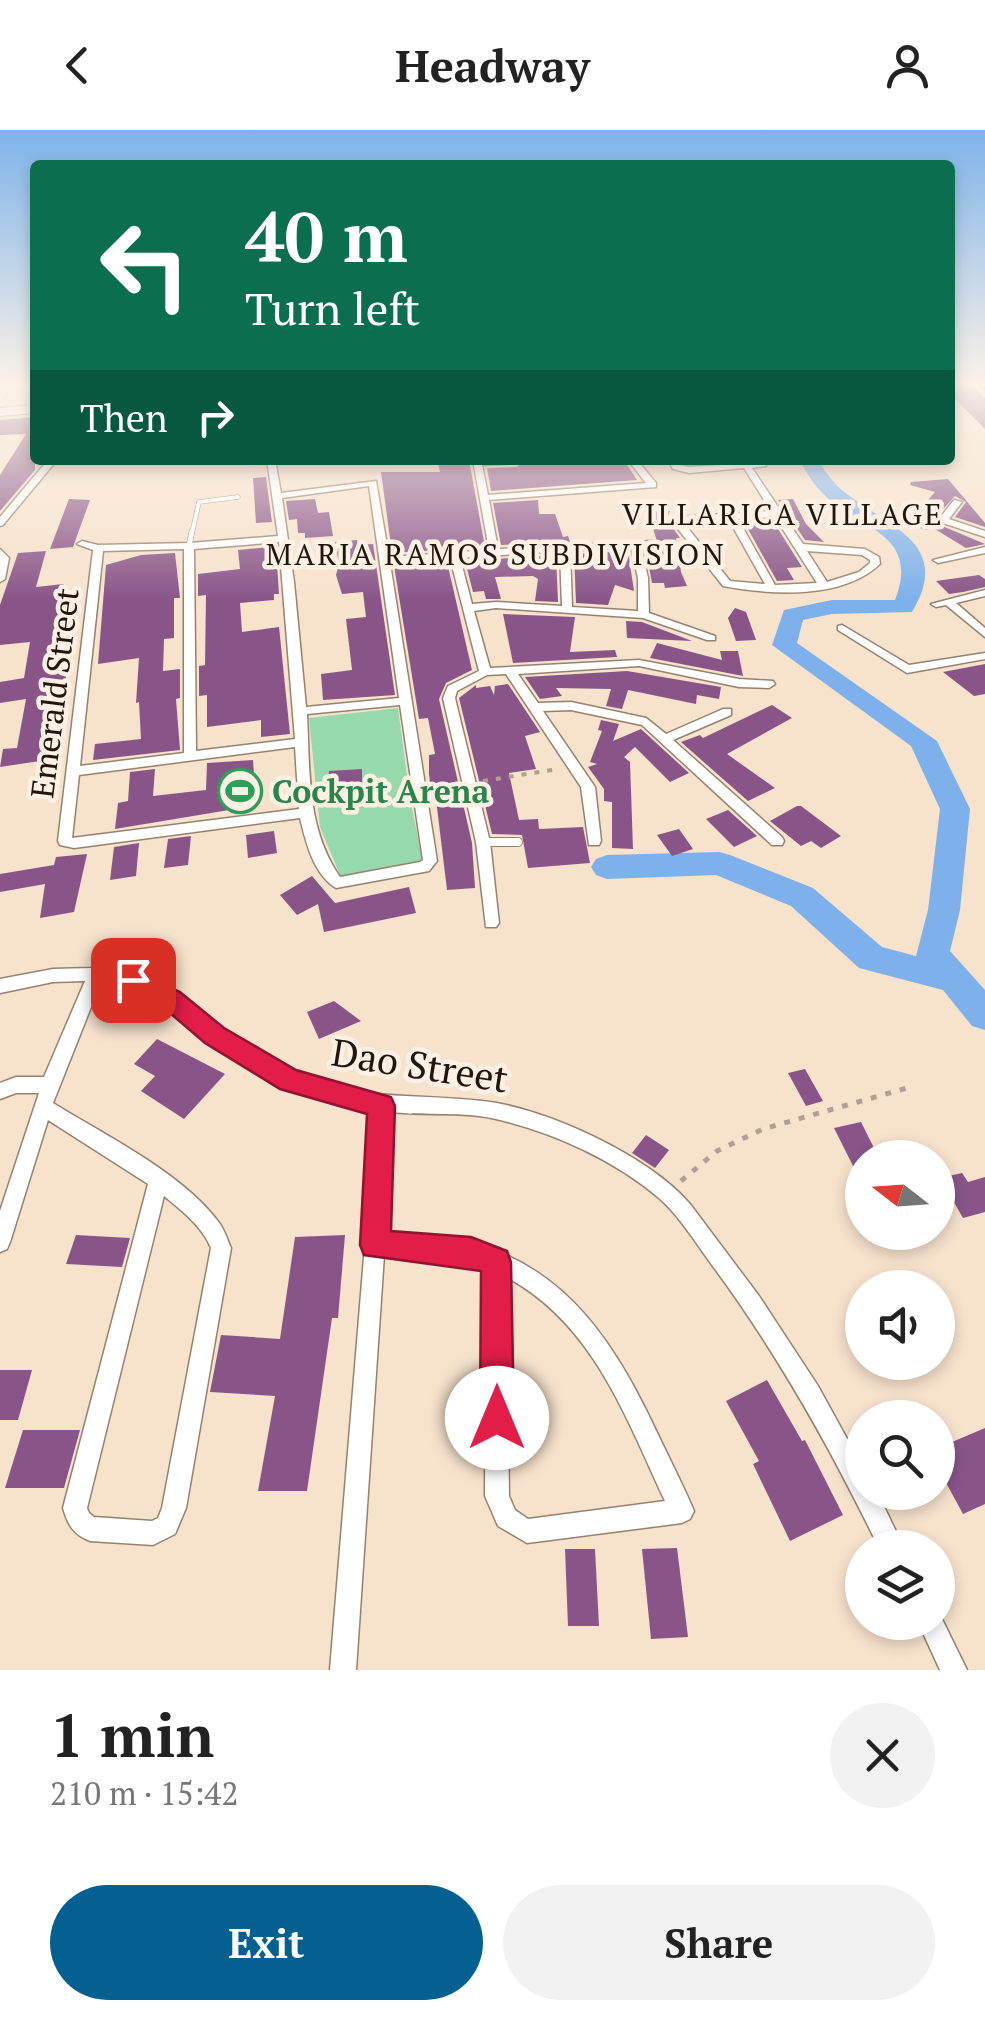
<!DOCTYPE html>
<html lang="en">
<head>
<meta charset="utf-8">
<style>
	body { margin:0; font-family:"PT Serif",serif; background:#f2f2f2; color:#222; height:100vh; display:flex; flex-direction:column; font-size:38px; white-space:nowrap }
	* { box-sizing:border-box; margin:0 }
	p { font-size:32px; color:#767676 }
	.icon { flex:none; width:55px; height:55px; fill:none; stroke:currentColor; stroke-width:2; stroke-linecap:round; stroke-linejoin:round }
	.map { position:relative; height:1540px; overflow:hidden }
	.details { display:flex; flex-direction:column; background:#fff; flex:1 }
	.details>* { flex:none }
	.banner { position:absolute; left:30px; top:30px; width:925px; height:305px; border-radius:10px; box-shadow:0 5px 15px #0003; background:#0b6e4f; color:#fff; overflow:hidden }
	.needle { width:65px; rotate:287deg }
	.tools { position:absolute; left:845px; top:1010px; display:grid; gap:20px }
	.tools a { display:grid; place-items:center; width:110px; height:110px; border-radius:50%; background:#fff; box-shadow:0 5px 15px #0003; font-size:50px }
	.pin { position:absolute; display:grid; place-items:center; width:85px; height:85px; color:#fff; margin:-42px; border-radius:20px; box-shadow:0 5px 15px #0006 }
	.me { position:absolute; width:110px; margin:-55px; rotate:0deg; stroke-linejoin:round; filter:drop-shadow(0 0 8px #0008) }
	.turn { display:flex; align-items:center; gap:35px; height:210px; padding:0 50px; font-size:45px }
	.turn .icon { width:130px; height:130px; stroke-width:2.5 }
	.turn b { display:block; font-size:70px; line-height:85px }
	.then { display:flex; align-items:center; height:95px; padding:0 50px; background:#0003; gap:20px; font-size:38px }
	.round { display:grid; place-items:center; flex:none; width:105px; height:105px; border-radius:52px; background:#f2f2f2 }
	.overview { display:flex; align-items:center; justify-content:space-between; height:170px; padding:0 50px }
	h1 { font-size:60px; font-weight:700; line-height:75px }
	.action { display:flex; gap:20px; margin-top:auto; padding:20px 50px }
	.action a { flex:1; height:115px; border-radius:60px; background:#046091; color:#fff; font-size:40px; font-weight:700; line-height:115px; text-align:center }
	.action a+a { background:#f2f2f2; color:#222 }
	header { display:flex; justify-content:space-between; align-items:center; height:130px; padding:0 50px; background:#fff; font-size:45px; font-weight:700 }
	.map>svg:first-child { display:block }
</style>
</head>
<body>
<header><svg class="icon" aria-label="back" viewBox="0 0 24 24"><path d="M15 5l-7 7 7 7"/></svg>Headway<svg class="icon" aria-label="person" viewBox="0 0 24 24"><circle cx="12" cy="8" r="4"/><path d="M4 21q1-7 8-7t8 7"/></svg></header>
<div class="map">
<svg width="985" height="1540" viewBox="0 0 985 1540">
	<rect width="100%" height="100%" fill="#f7e2cc"/>
	<path fill="#96d9ac" d="M398,578l12,90 13,65 -81,17 -22,-53 -11,-109z"/>
	<g fill="none" stroke-linecap="round" stroke-linejoin="round">
		<path fill="#7eb1eb" fill-rule="evenodd" d="M799,330h18c8,10 15,22 25,30 41,35 113,51 70,122l-80,2 -29,6 -6,23 140,98 33,68 -10,101 -10,41 35,39v40l-13,-4 -29,-36 -84,-22 -68,-62 -75,-31 -109,4 -11,-4 -5,-8 5,-8 11,-4 112,-3 11,3 83,33 69,59 34,9 12,-46 12,-101 -29,-63 -139,-101 12,-35 48,-10h63c23,-60 -23,-68 -62,-98 -15,-10 -25,-27 -34,-42z"/>
	</g>
	<g fill="#895589">
		<path d="M950,254h20l15,14v31l-35,-35z"/>
		<path d="M35,287v53l-35,41v-36l26,-41 -26,1v-15z"/>
		<path d="M437,330h32l16,87 -93,6 -11,-81h59z"/>
		<path d="M525,330h39v3l60,-3 13,20 -146,11 -4,-23 30,-1z"/>
		<path d="M266,347l6,45 -16,1 -3,-45z"/>
		<path d="M948,349l37,44v4l-30,-10 11,-15 -11,-6 -20,22v5l50,21 -19,4 -36,-22 -3,4 -21,-6 29,-32 -25,-7 1,-3z"/>
		<path d="M69,369l21,1 -17,47 -23,2z"/>
		<path d="M315,369l3,14 11,-1 4,24 -28,2v-5h-7l-1,-14 -8,1 -3,-19z"/>
		<path d="M793,369l13,25 18,18 -19,-2 -27,-40z"/>
		<path d="M538,370l1,14h16l8,23 5,-1 2,6 -69,3 -8,-42z"/>
		<path d="M670,381l-3,8 13,19h-4l5,34 6,14 -22,2 -1,-5h-12l-6,-32 13,-3 -11,-36z"/>
		<path d="M773,391l29,46 -15,1 7,12 -17,1 -33,-59z"/>
		<path d="M357,410l1,5 15,-1 22,151 -72,5 -2,-26 31,-4 -6,-51 20,-2 -3,-25 -21,2 -6,-19 3,-11 -4,-22z"/>
		<path d="M270,417l1,17h6l2,30h-5v6l-34,3 2,29 37,-5 11,107 -29,3v-17l-54,7v-32l-8,1v-30l6,-1 1,-70 -8,1v-22l42,-5 -2,-19z"/>
		<path d="M46,421l-10,36 28,-3 -6,53 14,-2 -8,56 -9,1 -7,51 14,-2 -2,17 -60,9 3,-18 14,-1 9,-49 -26,4v-21l24,-4 6,-36 -30,3v-40l18,-52z"/>
		<path d="M628,421l6,40 -19,-6 -7,20 -32,-2 -2,-49z"/>
		<path d="M175,423l5,45h-6v40l-10,1 -1,32 17,-2v29l-4,1 4,51 -87,10 2,-16 46,-5 -2,-37 -3,1 3,-45 -41,6 8,-99 35,-10z"/>
		<path d="M556,425l2,47 -23,-1 3,-22 -5,-3 -38,1 6,22h-15l-2,-8 -11,1 -8,-31z"/>
		<path d="M447,432l25,108 -26,13 -7,16 33,144 3,45 -28,2 -12,-99h-4l-2,-17v-19l6,-1 -7,-36 -9,1 -25,-153z"/>
		<path d="M979,445l6,4v8l-22,5 -14,2 -13,-13z"/>
		<path d="M735,478l11,4 10,28 -20,1 -8,-23z"/>
		<path d="M503,484l72,3 -5,35 45,-2 2,7 -104,6z"/>
		<path d="M626,491l16,1 50,19 -65,-3z"/>
		<path d="M657,513l65,17 -2,-9h18l5,25 -93,-18z"/>
		<path d="M985,534v30l-11,2 -31,-24z"/>
		<path d="M627,541l94,16 -2,12 -22,-4 -1,9 -68,-14 -6,19 -16,-3 5,-17 -55,-1 6,8 -22,3 -15,-22z"/>
		<path d="M508,554l32,48 -15,4 11,33 -27,4 10,47 19,-1 1,10 44,-2 7,36 -62,5 -6,-33 -30,-1 -33,-136 17,-13v3l14,-2 4,9 1,-9z"/>
		<path d="M772,575l20,13 -65,36 48,34 -27,13 -67,-59 19,-7 3,3z"/>
		<path d="M601,590l18,4 -6,17 28,-12 48,44 -19,9 -35,-35 -11,10 6,5 3,87 -21,-1v-46l-8,-1v-12l-16,-22 9,-3 -7,-2 12,-31 -4,-1z"/>
		<path d="M253,630l1,16 -7,1v30l-132,22 3,-26 10,-2 2,-29 25,-3 -2,27 53,-6 1,-27z"/>
		<path d="M362,639v15l-34,2 1,-15z"/>
		<path d="M797,676h4l40,30 -20,12 -10,-7 -10,5 -31,-25z"/>
		<path d="M728,680l29,26 -23,11 -28,-28z"/>
		<path d="M679,699l14,20 -21,7 -15,-21z"/>
		<path d="M274,701l3,22 -29,5 -2,-23z"/>
		<path d="M191,706l-3,29 -24,3 4,-29z"/>
		<path d="M139,713l-3,33 -26,4 4,-33z"/>
		<path d="M87,724l-13,58 -34,6 5,-34 -45,8v-18l54,-9 2,-8z"/>
		<path d="M312,746l23,27 74,-16 7,26 -92,19 -6,-28 -21,11 -17,-20z"/>
		<path d="M334,871l27,20 -42,18 -12,-27z"/>
		<path d="M157,909l68,35 -41,45 -43,-28 14,-15 -21,-12z"/>
		<path d="M805,939l18,32 -17,5 -18,-33z"/>
		<path d="M861,992l18,36h-17v26l-28,-56z"/>
		<path d="M646,1005l23,15 -14,18 -23,-15z"/>
		<path d="M962,1043l6,9 17,-5v35l-22,6 -23,-40z"/>
		<path d="M76,1105l54,3 -8,29 -56,-3z"/>
		<path d="M345,1105l-7,83h-6l-25,173h-49l17,-95 -65,-4 11,-57 59,4 15,-102z"/>
		<path d="M0,1240h32l-14,50h-18z"/>
		<path d="M767,1250l35,61 3,-1 38,75 -53,26 -37,-77 6,-3 -33,-60z"/>
		<path d="M985,1298v76l-22,10 -25,-46v-20z"/>
		<path d="M23,1300h57l-16,58h-59z"/>
		<path d="M677,1418l11,89 -37,2 -9,-90z"/>
		<path d="M565,1419h30l4,77h-31z"/>
	</g>
	<g fill="none" stroke-linecap="round" stroke-linejoin="round">
		<defs>
			<g id="service-far2">
				<path d="M0,270l9,-16"/>
				<path d="M192,403l7,-31 39,-5"/>
			</g>
			<path id="service-far1" d="M189,416l3,-15"/>
			<path id="service" d="M483,712h35"/>
			<g id="minor">
				<path d="M980,254h5v3z"/>
				<path d="M48,330h9l-54,65 -3,1v-9z"/>
				<path d="M267,330h8l6,33 95,-12 13,76 100,-7 -16,-90h48l-4,3 -35,2 6,30 158,-12 -18,-23h9l19,23v4l-167,13 9,49 155,-8v4l-12,2 7,31 1,35 66,23v4h-8l-64,-22 -147,-10 -22,3 16,57 149,-8 100,19 34,2 2,3 -6,4 -30,-1 -100,-21 -121,8 20,29 33,-1 75,16 20,16 57,-25h8v6l-58,25 109,97 2,4 -2,4h-10l-130,-120 -71,-15 -28,1 52,76 6,54 -2,4h-10l-8,-58 -75,-113 -19,1 -30,16 -2,7 35,144 9,81 -3,4h-10l-10,-85 -33,-144 5,-12 31,-15 -29,-113 -60,5 47,298 -8,10 -93,17c-22,-13 -30,-45 -36,-70l-226,30 -14,-3 -2,-4 35,-291 -16,-6 5,-3 16,4 91,-2 89,-7zM369,356l30,212 -93,9 -12,-125 -12,-84zM279,412l16,197 -99,12 -2,-202zM631,417l7,31v33l-66,-4 -2,-56zM184,419v204l-104,13 23,-215zM560,421l2,55 -66,-4 -24,2 -12,-46zM400,575l23,155 -3,2 -80,15c-34,-49 -30,-106 -33,-163zM295,617l4,62 -227,29 7,-63z"/>
				<path d="M668,330h8l3,5 10,2 77,-5v4l-14,2 51,76 62,5 14,8 1,7c-38,36 -109,31 -157,22l-52,-66 5,-3 95,-6 -27,-43 -55,5 -16,-4zM775,387l42,66 -42,2 -37,-66zM729,390l36,64 -35,-3 -47,-59zM807,421l55,4 8,5v3l-11,9 -32,10z"/>
				<path d="M954,370l8,2 -13,17 36,12v6l-45,-15 -2,-2z"/>
				<path d="M985,417v6l-47,10 -5,-3z"/>
				<path d="M0,419l9,9 -4,21 -5,3z"/>
				<path d="M985,460v6l-29,7 29,25v9l-39,-32 -10,2 -5,-3z"/>
				<path d="M842,495l67,40 76,-12v6l-78,14 -69,-43v-4z"/>
				<path d="M97,836c21,10 46,12 70,26 47,29 89,69 142,88 57,20 115,14 173,21 62,6 168,55 208,103l69,92 59,90 44,80v26h15l27,56h-25c-48,-99 -101,-194 -167,-283 -16,-22 -32,-48 -52,-66 -45,-39 -106,-66 -164,-80 -34,-8 -71,-3 -106,-7l-5,124c26,0 52,0 77,5 106,22 157,109 199,200 11,23 23,46 33,70l-4,8 -8,4 -155,20 -29,-17 -13,-30 1,-227 -36,-10 -66,-4 -28,415h-26l35,-425 7,-135c-48,-7 -89,-23 -131,-48 -48,-30 -82,-68 -140,-80l-48,121c53,33 126,68 164,117 7,8 10,19 14,28l-45,260 -11,26 -22,11 -63,-4c-17,-7 -22,-16 -27,-33l85,-324 -100,-64 -38,122 -3,7 -7,3v-41l39,-118h-23l-16,6v-16l16,-6h28l41,-96 -32,1 -53,11v-14l53,-10 38,-1zM164,1066c18,15 38,30 47,52l-49,260 -4,10 -6,3 -58,-4 -5,-4 -2,-5zM506,1147c87,46 120,141 159,224l-137,18 -13,-9 -6,-14z"/>
				<path d="M938,1482l1,1 28,57h-27l-22,-48h20z"/>
			</g>
			<path id="trunk" d="M35,275v8l-35,3v-8z"/>
		</defs>
		<use href="#service-far2" stroke="#95826e" stroke-width="5"/>
		<use href="#service-far1" stroke="#95826e" stroke-width="6"/>
		<use href="#service" stroke="#95826e" stroke-width="10"/>
		<use href="#minor" stroke="#95826e" stroke-width="3"/>
		<use href="#trunk" stroke="#95826e" stroke-width="2"/>
		<path stroke="#b1a08f" stroke-width="4" stroke-dasharray="5 8" stroke-linecap="butt" d="M483,651l75,-12"/>
		<path stroke="#b1a08f" stroke-width="5" stroke-dasharray="6 9" stroke-linecap="butt" d="M681,1051l36,-30 46,-22 151,-43"/>
		<use href="#service-far2" stroke="#fff" stroke-width="4"/>
		<use href="#service-far1" stroke="#fff" stroke-width="5"/>
		<use href="#service" stroke="#fff" stroke-width="8"/>
		<use href="#minor" fill="#fff" fill-rule="evenodd"/>
		<use href="#trunk" fill="#fff" fill-rule="evenodd"/>
	</g>
	<linearGradient id="sky" x2="0" y2="1"><stop stop-color="#7db3e9"/><stop offset="0.54" stop-color="#fbf2e8"/><stop offset="1" stop-color="#fbf2e8" stop-opacity="0"/></linearGradient>
	<rect width="985" height="470" fill="url(#sky)"/>
	<path fill="#e11d48" stroke="#92132f" stroke-width="2.5" d="M133,840l47,22 44,36 72,42 95,27 4,9 -4,125 80,6 36,14 4,11 3,156 -5,12 -12,5 -12,-5 -5,-12 1,-147 -117,-16 -4,-10 7,-131 -87,-25 -75,-46 -42,-36 -39,-20 -3,-7 3,-7z"/>
	<defs>
		<symbol id="stadium-ring" viewBox="-11 -11 22 22"><circle r="9.5" fill="#fef1e4" stroke="#2e9e5b" stroke-width="1.5"/><path d="M0-5a6.5 5 0 1 0 0 10a6.5 5 0 1 0 0-10ZM-3.5-1.8h7v3.6h-7Z" fill="#2e9e5b"/></symbol>
	</defs>
	<g fill-rule="evenodd">
		<use href="#stadium-ring" x="215" y="636" width="50" height="50"/>
	</g>
	<g text-anchor="middle" dominant-baseline="central" stroke-width="9" stroke-linejoin="round" paint-order="stroke">
		<g font-size="30" letter-spacing="2.5" fill="#1f170f" stroke="#fef1e4">
			<text x="783" y="384">VILLARICA VILLAGE</text>
			<text x="496" y="424">MARIA RAMOS SUBDIVISION</text>
		</g>
		<g font-size="32" fill="#1f170f" stroke="#fef1e4">
			<text transform="translate(54 563) rotate(-83)">Emerald Street</text>
		</g>
		<g font-size="32" font-weight="bold" fill="#27864d" stroke="#fef1e4" text-anchor="start">
			<text x="272" y="661">Cockpit Arena</text>
		</g>
		<g font-size="38" fill="#1f170f" stroke="#fef1e4">
			<text transform="translate(420 935) rotate(9)">Dao Street</text>
		</g>
	</g>
</svg>
<div class="tools">
<a><svg class="needle" viewBox="-14 -14 28 28"><path d="M0-13l5 13h-10z" fill="#e53935"/><path d="M0 13l5-13h-10z" fill="#767676"/></svg></a>
<a><svg class="icon" aria-label="sound" viewBox="0 0 24 24"><path d="M4 9h4l5-4v14l-5-4H4zM17 9q2 3 0 6"/></svg></a>
<a><svg class="icon" aria-label="search" viewBox="0 0 24 24"><circle cx="10" cy="10" r="6"/><path d="M15 15l6 6"/></svg></a>
<a><svg class="icon" aria-label="layers" viewBox="0 0 24 24"><path d="M12 4l9 5-9 5-9-5zM3 14l9 5 9-5"/></svg></a>
</div>
<div class="pin" style="left:133px;top:850px;background:#d93025"><svg class="icon" aria-label="arrive" viewBox="0 0 24 24"><path d="M6 21V4h12l-3 4 3 4H6"/></svg></div>
<svg class="me" style="left:497px;top:1288px" viewBox="-20 -20 40 40"><circle r="19" fill="#fff"/><path d="M0-13L10 11 0 6-10 11z" fill="#e11d48"/></svg>
<div class="banner">
<div class="turn"><svg class="icon" aria-label="left" viewBox="0 0 24 24"><path d="M17 20v-9H6M10 6l-5 5 5 5"/></svg><div><b>40 m</b>Turn left</div></div>
<div class="then">Then<svg class="icon" aria-label="right" viewBox="0 0 24 24"><path d="M7 20v-9h11M14 6l5 5-5 5"/></svg></div>
</div>
</div>
<section class="details">
<div class="overview"><div><h1>1 min</h1><p>210 m · 15:42</p></div><a class="round"><svg class="icon" aria-label="close" viewBox="0 0 24 24"><path d="M6 6l12 12M18 6L6 18"/></svg></a></div>
<div class="action"><a>Exit</a><a>Share</a></div>
</section>
</body>
</html>
